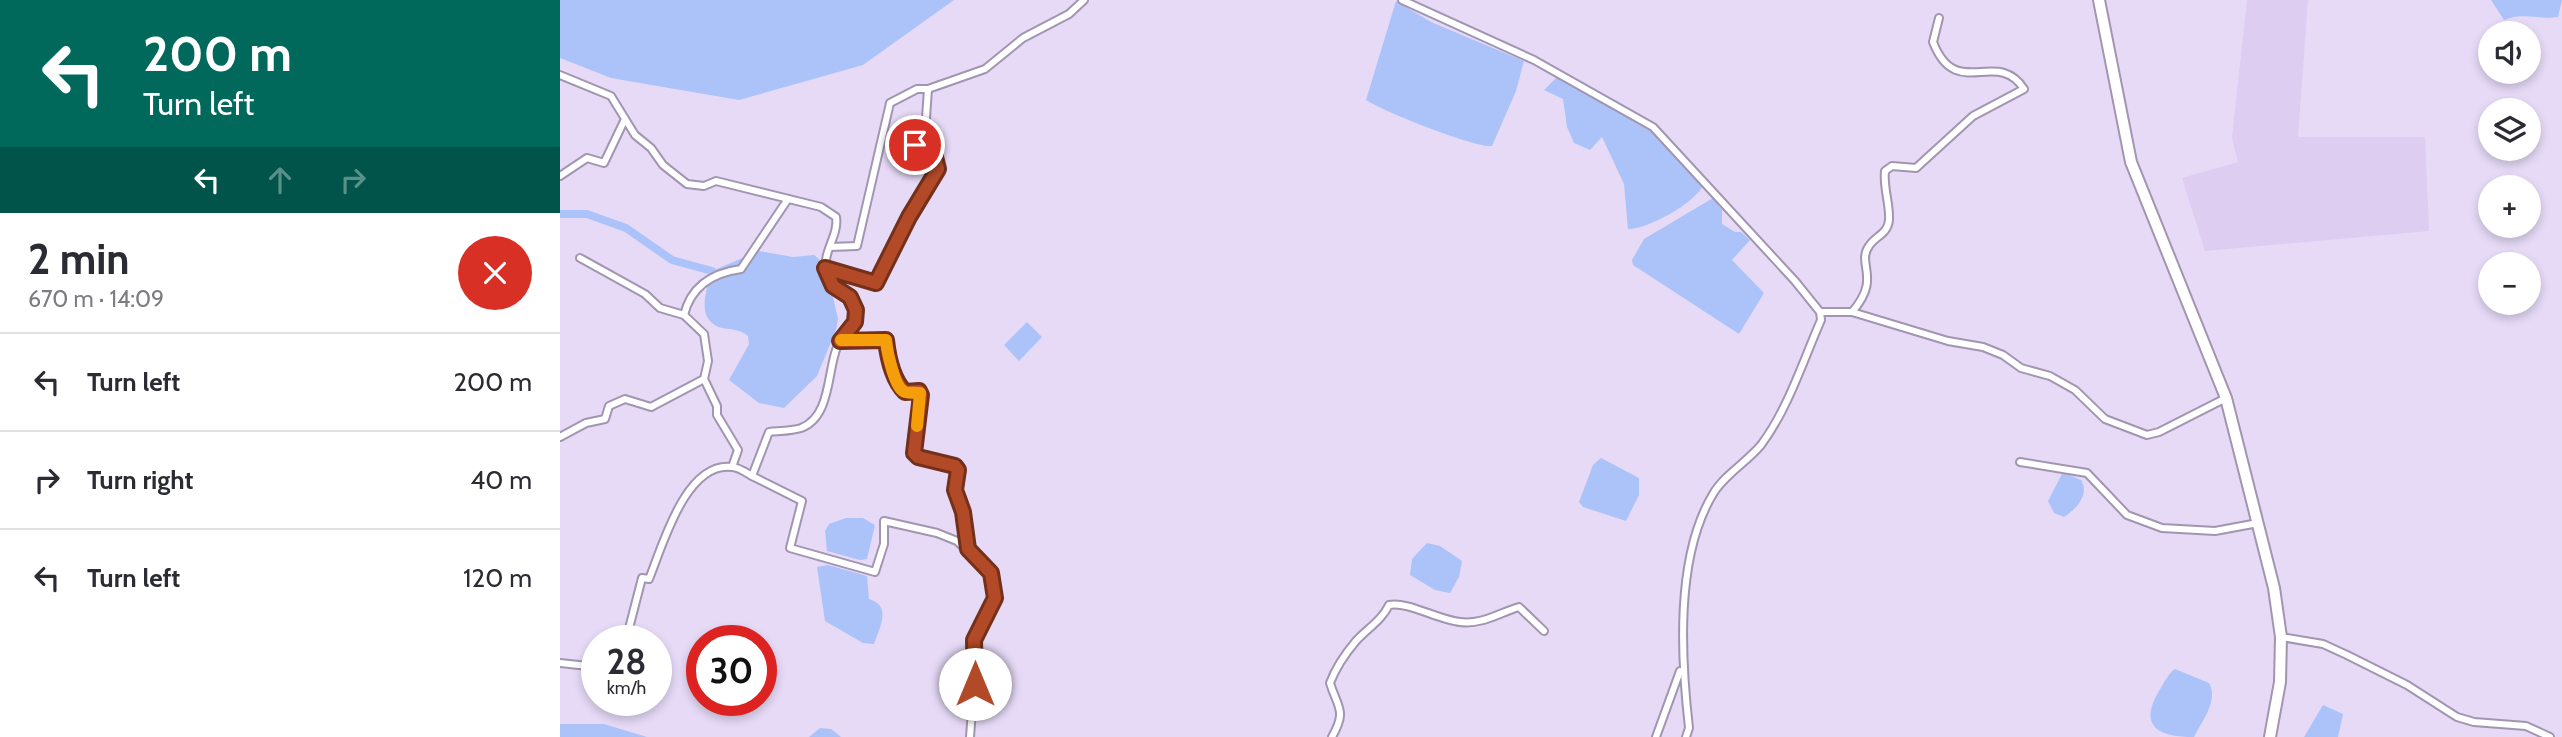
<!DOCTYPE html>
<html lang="en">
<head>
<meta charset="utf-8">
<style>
	body { margin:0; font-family:Cabin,sans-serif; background:#f7f7f7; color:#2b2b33; height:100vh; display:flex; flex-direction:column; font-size:26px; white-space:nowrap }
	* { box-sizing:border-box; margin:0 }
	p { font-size:23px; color:#7c7c81 }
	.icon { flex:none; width:38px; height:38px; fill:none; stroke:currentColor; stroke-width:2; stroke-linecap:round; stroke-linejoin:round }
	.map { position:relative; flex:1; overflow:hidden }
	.side { display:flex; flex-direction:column; background:#fff; width:560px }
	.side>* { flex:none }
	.top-card { background:#00695c; color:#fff; overflow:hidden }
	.buttons { position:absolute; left:1918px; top:21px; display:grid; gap:14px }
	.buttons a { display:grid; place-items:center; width:63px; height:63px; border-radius:50%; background:#fff; box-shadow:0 4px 10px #0003; font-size:35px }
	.speed { position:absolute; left:21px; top:625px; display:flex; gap:14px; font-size:35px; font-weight:700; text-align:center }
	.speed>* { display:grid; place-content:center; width:91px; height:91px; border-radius:50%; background:#fff; box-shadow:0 4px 10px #0003; line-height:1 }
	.speed small { font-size:18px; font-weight:400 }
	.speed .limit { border:10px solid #d22; background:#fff; color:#111 }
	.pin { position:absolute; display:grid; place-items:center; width:60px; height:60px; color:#fff; margin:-30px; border:4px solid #fff; border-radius:50%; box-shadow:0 2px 7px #0007 }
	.me { position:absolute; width:77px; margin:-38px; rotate:0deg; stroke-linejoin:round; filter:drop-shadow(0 0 5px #0008) }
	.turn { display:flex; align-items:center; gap:24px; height:147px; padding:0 28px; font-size:32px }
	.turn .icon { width:91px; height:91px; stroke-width:2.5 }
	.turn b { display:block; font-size:49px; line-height:60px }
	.lanes { display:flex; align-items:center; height:66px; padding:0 28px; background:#0003; justify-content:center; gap:35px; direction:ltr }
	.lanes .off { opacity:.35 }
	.round { display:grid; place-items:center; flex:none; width:74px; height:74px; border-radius:37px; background:#f7f7f7 }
	.head { display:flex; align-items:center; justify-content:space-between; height:119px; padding:0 28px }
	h1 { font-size:42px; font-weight:700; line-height:52px }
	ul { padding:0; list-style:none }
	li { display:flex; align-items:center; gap:21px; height:98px; padding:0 28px; border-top:2px solid #e1e1e2 }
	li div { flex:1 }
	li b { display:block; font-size:26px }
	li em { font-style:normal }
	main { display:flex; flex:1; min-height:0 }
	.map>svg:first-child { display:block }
</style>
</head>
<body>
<main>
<section class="side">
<div class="top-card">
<div class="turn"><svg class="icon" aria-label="left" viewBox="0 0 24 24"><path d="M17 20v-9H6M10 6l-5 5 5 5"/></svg><div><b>200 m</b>Turn left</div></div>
<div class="lanes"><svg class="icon" aria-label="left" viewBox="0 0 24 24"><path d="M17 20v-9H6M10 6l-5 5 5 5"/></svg><svg class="icon off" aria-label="ahead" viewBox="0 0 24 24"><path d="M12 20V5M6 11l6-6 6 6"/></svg><svg class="icon off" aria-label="right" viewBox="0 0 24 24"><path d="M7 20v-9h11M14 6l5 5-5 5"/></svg></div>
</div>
<div class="head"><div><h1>2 min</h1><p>670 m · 14:09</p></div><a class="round" style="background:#d93025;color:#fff"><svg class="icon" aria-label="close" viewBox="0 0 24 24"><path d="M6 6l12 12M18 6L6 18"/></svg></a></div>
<ul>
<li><svg class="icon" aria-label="left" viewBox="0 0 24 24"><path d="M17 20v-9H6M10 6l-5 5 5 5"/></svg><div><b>Turn left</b></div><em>200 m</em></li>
<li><svg class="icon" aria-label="right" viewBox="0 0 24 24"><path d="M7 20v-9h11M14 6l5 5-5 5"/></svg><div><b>Turn right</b></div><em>40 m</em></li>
<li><svg class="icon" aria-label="left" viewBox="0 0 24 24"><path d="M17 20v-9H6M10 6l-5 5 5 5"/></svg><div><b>Turn left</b></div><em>120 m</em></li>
</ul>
</section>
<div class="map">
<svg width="2002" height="737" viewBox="0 0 2002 737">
	<rect width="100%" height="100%" fill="#e6daf7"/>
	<path fill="#dccdf1" d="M1687,0h61l-10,137h127l4,94 -224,20 -23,-73 56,-16 -6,-24z"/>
	<g fill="#acc3fa">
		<path d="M0,0h394l-91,65 -124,35 -128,-22 -51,-20z"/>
		<path d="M1931,0h71l-4,17c-19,3 -36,-5 -54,3z"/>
		<path d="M836,1l35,21 93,39 -8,30 -24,55c-17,2 -110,-35 -126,-46z"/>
		<path d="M997,77l97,54 49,54c-7,18 -57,45 -75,44l-4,-45 -22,-47 -12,13 -16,-7 -7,-16 -4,-28 -19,-9z"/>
		<path d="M1153,198l9,12v14l13,8h6l9,8 -18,20 32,33 -25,41 -106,-69 -1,-5 12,-21z"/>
		<path d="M199,251l34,6 21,-2 9,7 6,18 9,39 -2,11 -19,46 -33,32 -25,-5 -30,-23 20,-36 -1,-8c-9,-7 -15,-6 -26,-8 -28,-8 -15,-39 -10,-57z"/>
		<path d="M467,322l15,15 -23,24 -15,-16z"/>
		<path d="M1041,458l38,20v17l-13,26 -43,-14 -4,-5 14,-37z"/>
		<path d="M1503,472l18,8c9,15 -5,29 -17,37l-10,-4 -6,-12z"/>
		<path d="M286,518h17l12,7 -8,34 -7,1 -33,-9 -2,-20 4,-7z"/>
		<path d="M867,543l13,3 22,15 -3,16 -9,16 -15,-3 -25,-15 2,-16z"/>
		<path d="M268,565l39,11 2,23c23,7 11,28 5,45l-11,-1 -38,-22 -8,-54z"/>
		<path d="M1615,669l34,14c10,17 -7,38 -15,54 -33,0 -57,-9 -35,-46 5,-8 9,-17 16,-22z"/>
		<path d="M1763,705l20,9 -5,23h-34z"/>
		<path d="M0,724h44l43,13h-87z"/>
		<path d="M260,728l11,1 10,8h-32z"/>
	</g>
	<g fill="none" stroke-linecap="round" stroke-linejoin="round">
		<path stroke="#acc3fa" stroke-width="8" d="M0,214h27l39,14 46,32 40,11"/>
		<defs>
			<g id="street">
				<path d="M842,0l132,60 119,67 142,154 25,31 1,8c-18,41 -33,89 -60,125 -14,17 -37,30 -48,49 -38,63 -32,164 -24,234l-3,9"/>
				<path d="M0,75l51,21 24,39 16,13 12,17 24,19 17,2 12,-5 105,26 15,10c3,18 -13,34 -10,52 3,20 27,22 30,42 2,15 -14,23 -19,36 -10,25 -6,70 -36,81 -9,3 -22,3 -32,4l-17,44 50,25 -12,47 85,24 9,-28v-23l53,12 20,8 34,32 4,25 -21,42 2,19 -6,78"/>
				<path d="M0,176l27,-18 17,5 21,-44"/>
				<path d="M270,247l27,-1 33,-143 27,-14h11"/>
				<path d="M20,258l65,36 15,14 24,7 20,19 4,27 -4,18 13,27v9l21,35 -6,17"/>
				<path d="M266,268l50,15 33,-66 29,-48 -3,-12 -20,-9 10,-16 3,-43 57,-20 38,-31 46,-24 15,-14"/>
				<path d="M1260,312h32l96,29 35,6 20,8 18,13 29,8 25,14 30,29 42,16 12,-3 67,-34"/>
				<path d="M1292,312c30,-34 4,-48 17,-66 6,-10 19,-12 20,-26 1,-16 -6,-33 -4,-49l7,-5 24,2 57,-52 51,-27c-27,-42 -68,13 -91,-47l6,-24"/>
				<path d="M124,315c7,-29 28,-42 57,-46l47,-70"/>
				<path d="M280,341l44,-3c4,11 9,48 20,54 4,2 12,-1 17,1l-8,60 5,4 37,9 3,4c-2,26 6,52 10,79"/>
				<path d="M0,437l26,-14 19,-4 4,-13 16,-7 26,8 53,-28"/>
				<path d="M1460,462l67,11 40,42 35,13 53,3 43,-8"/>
				<path d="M1721,637l42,7 24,11 60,30 50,32 17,5 52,4 24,11"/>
				<path d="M66,640l16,-62 7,1c13,-31 36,-118 83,-112 6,0 15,6 20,9"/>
				<path d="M0,663l37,4"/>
				<path d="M772,737c15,-27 6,-28 -2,-54 6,-16 15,-29 26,-42 12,-13 26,-21 33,-36 19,-4 49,15 71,17 21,3 39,-9 59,-15l25,24"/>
				<path d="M1096,737l24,-66"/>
			</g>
			<path id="highway" d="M1539,0l32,162 95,236 48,190 7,49 -1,45 -10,55"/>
		</defs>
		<use href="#street" stroke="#a195b0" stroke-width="10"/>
		<use href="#highway" stroke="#a195b0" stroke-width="14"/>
		<use href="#street" stroke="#fff" stroke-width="6"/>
		<use href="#highway" stroke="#fff" stroke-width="10"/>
	</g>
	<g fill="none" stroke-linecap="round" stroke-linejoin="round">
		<defs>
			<path id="route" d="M355,145l2,5 18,7 3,12 -29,48 -33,66 -51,-15 8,18 17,11 6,13 -1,12 -15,19 46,-1c2,18 6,39 19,52l14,-1 2,4 -7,58 4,4 37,9 3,4 -3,20 8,22 5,37 23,24 4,25 -21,42 1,44"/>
		</defs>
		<use href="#route" stroke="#74301a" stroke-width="18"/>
		<use href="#route" stroke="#b24a28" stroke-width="12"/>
		<path stroke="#f59e0b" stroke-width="12" d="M281,340h45c1,11 8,45 17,51 3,3 13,1 17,2l-3,33"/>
	</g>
</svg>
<div class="buttons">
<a><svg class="icon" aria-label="sound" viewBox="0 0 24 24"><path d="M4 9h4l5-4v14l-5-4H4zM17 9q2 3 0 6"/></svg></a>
<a><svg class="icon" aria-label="layers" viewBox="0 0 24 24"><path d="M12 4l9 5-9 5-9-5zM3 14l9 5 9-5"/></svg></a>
<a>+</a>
<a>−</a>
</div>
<div class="speed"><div>28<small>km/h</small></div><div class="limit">30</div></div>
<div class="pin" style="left:355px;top:145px;background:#d93025"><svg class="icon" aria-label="arrive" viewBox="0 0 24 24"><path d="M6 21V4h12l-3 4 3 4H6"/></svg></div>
<svg class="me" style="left:415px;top:684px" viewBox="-20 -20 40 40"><circle r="19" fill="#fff"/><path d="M0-13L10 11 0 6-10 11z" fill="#b24a28"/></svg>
</div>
</main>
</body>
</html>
